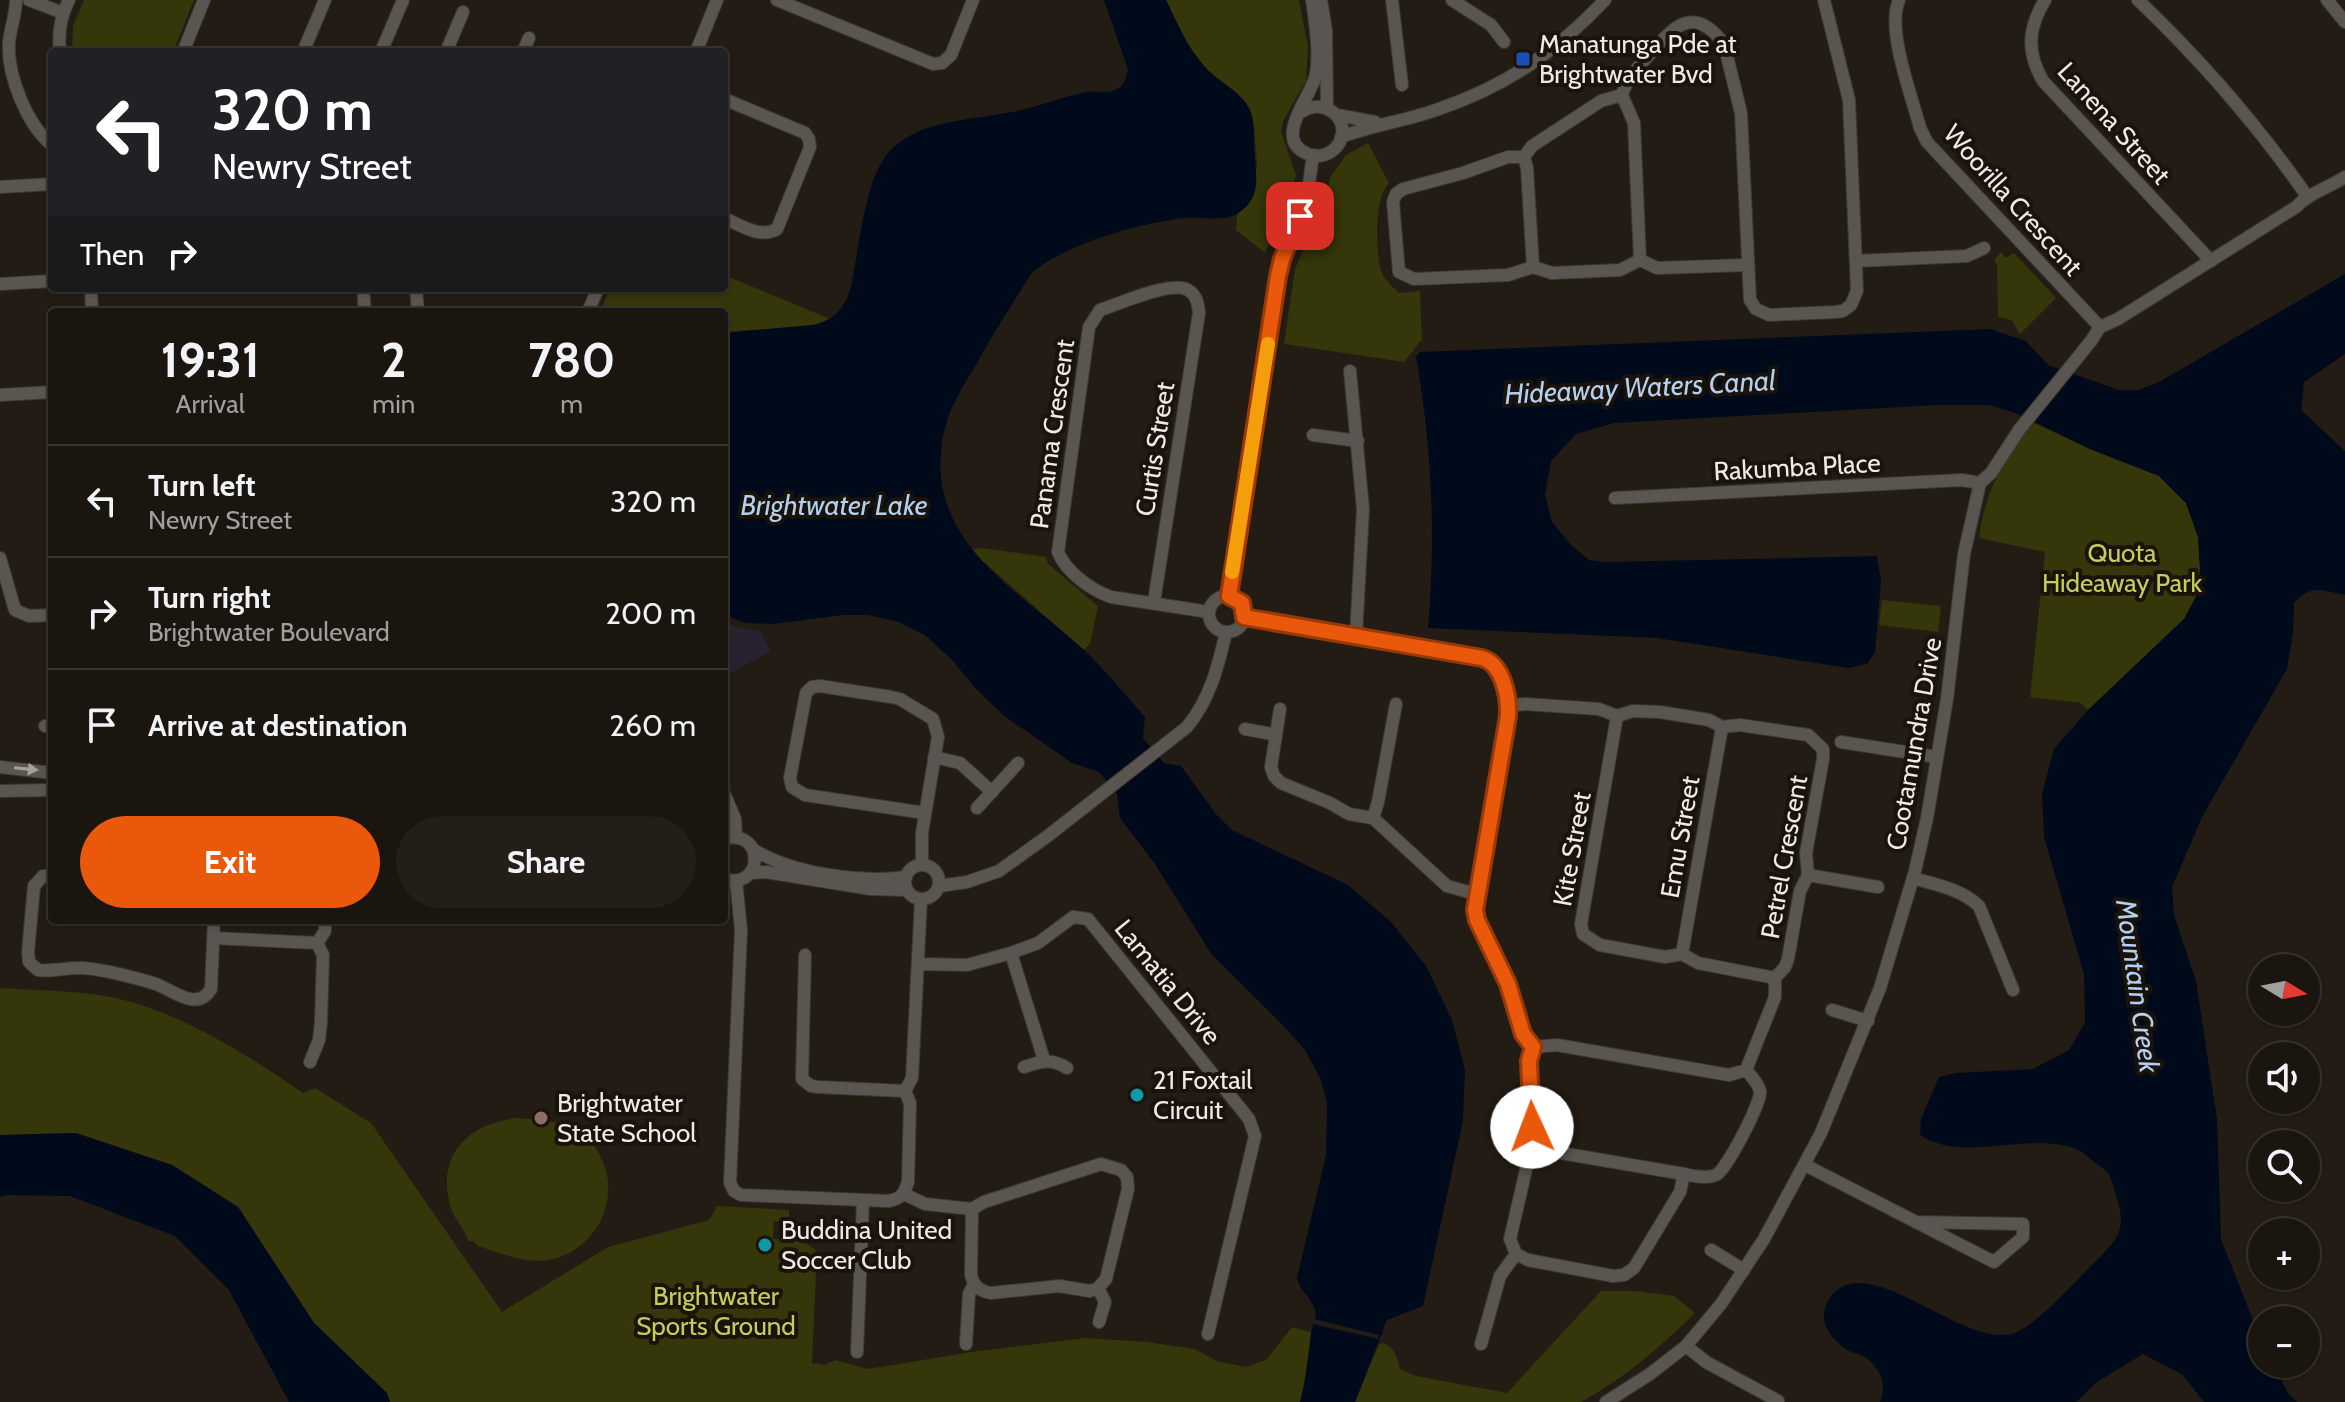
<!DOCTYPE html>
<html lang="en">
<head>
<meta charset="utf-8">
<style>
	body { margin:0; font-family:Cabin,sans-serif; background:#231e18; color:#f1f3f6; height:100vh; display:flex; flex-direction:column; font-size:30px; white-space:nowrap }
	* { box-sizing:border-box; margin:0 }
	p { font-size:26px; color:#9f9f9e }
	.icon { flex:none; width:44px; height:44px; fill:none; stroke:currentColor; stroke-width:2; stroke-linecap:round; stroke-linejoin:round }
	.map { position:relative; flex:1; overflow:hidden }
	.drawer { position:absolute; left:48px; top:308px; width:680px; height:616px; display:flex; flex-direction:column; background:#1a150f; border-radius:8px; box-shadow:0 2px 6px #0004,0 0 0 2px #38342f }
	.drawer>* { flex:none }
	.top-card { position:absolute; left:48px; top:48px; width:680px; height:244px; border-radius:8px; box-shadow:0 2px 6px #0004,0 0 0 2px #38342f; background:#202124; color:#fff; overflow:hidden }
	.needle { width:52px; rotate:100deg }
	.tools { position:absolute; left:2248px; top:954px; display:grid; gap:16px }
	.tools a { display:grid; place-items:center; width:72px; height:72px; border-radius:50%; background:#1a150f; box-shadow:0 2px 6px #0004,0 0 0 2px #38342f; font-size:40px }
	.pin { position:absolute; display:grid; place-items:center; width:68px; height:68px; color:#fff; margin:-34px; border-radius:16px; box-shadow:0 4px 12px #0006 }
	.me { position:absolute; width:88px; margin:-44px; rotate:358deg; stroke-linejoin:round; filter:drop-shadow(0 0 6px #0008) }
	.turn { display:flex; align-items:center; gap:28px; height:168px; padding:0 32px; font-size:36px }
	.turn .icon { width:104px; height:104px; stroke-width:2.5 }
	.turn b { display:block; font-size:56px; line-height:68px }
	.then { display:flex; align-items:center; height:76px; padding:0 32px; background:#0003; gap:16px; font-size:30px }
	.eta { display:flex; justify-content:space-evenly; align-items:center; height:136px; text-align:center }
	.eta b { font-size:48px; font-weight:700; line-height:56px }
	.button { display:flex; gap:16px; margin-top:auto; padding:16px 32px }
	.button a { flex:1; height:92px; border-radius:48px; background:#ea580c; color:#fff; font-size:32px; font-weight:700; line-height:92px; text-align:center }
	.button a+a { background:#231e18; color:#f1f3f6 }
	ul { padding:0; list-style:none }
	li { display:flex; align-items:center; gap:24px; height:112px; padding:0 32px; border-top:2px solid #38342f }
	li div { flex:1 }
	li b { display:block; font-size:30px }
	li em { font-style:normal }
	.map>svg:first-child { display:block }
</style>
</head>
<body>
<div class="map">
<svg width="2345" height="1402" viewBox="0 0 2345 1402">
	<rect width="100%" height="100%" fill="#231c14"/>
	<path fill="#282130" d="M724,624l37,8 10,19 -47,26z"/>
	<g fill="#35360a">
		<path d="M84,0h110l-21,52h-101l1,-26z"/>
		<path d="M1166,0h133l9,47 -2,34 -23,40 -2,10 15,45 -31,77 -29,-23 1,-15 12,-12 8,-39 -3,-38 -16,-32 -32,-25 -18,-24z"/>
		<path d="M1368,143l21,40c-15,15 -14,70 -7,90 3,7 11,14 17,20l21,-2 2,48 -18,23 -120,-18 11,-75 27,-61 9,-32 15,-21z"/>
		<path d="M2001,252l5,6 8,-5 42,45 -36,36 -8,-14 -14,-3 -1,-52 -3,-5z"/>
		<path d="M724,275l106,44c-30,18 -72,6 -106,14v-21h-124l10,-24h114z"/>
		<path d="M2034,423l56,26 69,27 27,27 12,34 2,32 -2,24 -14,26 -96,91 -7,-7 -51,-6 15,-145 -66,-14c5,-44 25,-82 55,-115z"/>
		<path d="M981,548l65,9 2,7 50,42 -8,38 -6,6 -114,-100z"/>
		<path d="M1882,600l59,6 -3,26 -59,-7z"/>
		<path d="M0,988c44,3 92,2 135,15 60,19 116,54 168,90l12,-5 56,35 131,189 106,-65 101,-27 8,-14 72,4v11h-15l-1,18c18,1 32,-1 44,13l-5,111 13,2 10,-5 33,9 103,-17 115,-14 61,4 47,7 23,12 29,6 20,-7 26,-33 19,5 -3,38 -8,32h-910l-4,-9 -72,-70 -76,-116 -66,-42 -96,-32 -76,2z"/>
		<path d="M517,1118c22,2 47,2 66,15 8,6 14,16 18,25 23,45 -11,102 -63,103 -19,0 -41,-9 -60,-15l-5,-5h-5c-2,-12 -14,-21 -17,-33 -16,-52 16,-84 66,-90z"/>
		<path d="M1601,1291h34l39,5 21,17c-37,36 -69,64 -114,89h-226l24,-58 4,-1c12,5 14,14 17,26l16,7 91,17z"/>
	</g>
	<g fill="#000a1b">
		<path d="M1104,0h62c11,23 22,49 40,68 13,15 35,23 44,42 5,12 4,24 4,37 1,24 10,50 -16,66 -15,10 -37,3 -54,5 -43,5 -121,26 -153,56 -20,31 -39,62 -57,94 -11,18 -24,39 -29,60 -27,110 70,159 139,222 22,21 41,44 61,67l-2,21 21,25 17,3 35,48 16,16 116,55 43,37 35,44 26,54 13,50 -2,51 -40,185 -36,14 -32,82h-55c6,-23 8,-45 11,-68 1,-9 6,-16 4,-24 -4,-13 -14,-17 -18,-32l29,-123 1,-51 -6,-24 -16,-30 -25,-28 -68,-67 -57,-91 -35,-46 -3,-24 -18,-22 -27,-9 -69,-48 -28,-27 -23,-28 -26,-24 -27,-14 -31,-7h-25l-69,9 -28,-1 -22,-8v-282l88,-8c22,-4 33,-17 39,-38 7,-35 14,-103 34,-130 30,-40 92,-36 136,-47 22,-5 44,-14 66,-18 10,-2 20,3 30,-3 8,-4 9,-12 11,-20z"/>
		<path d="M2345,274v80l-41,28 -3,28 44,41v144c-23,-5 -34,-11 -51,8l-1,30 -6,36 -85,148 -30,70 2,28 22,66 21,138 4,120 41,104v21h11l15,29 9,9h-93l-21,-27 -40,-21 -46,28 -21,20h-196c8,-17 -1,-37 -17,-46 -5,-3 -11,-3 -16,-6 -20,-14 -32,-34 -15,-55 37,-45 129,51 179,39 24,-6 64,-53 83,-71 23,-23 34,-33 22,-67 -2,-7 -4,-17 -8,-23 -3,-4 -10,-8 -14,-11 -6,-5 -13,-12 -20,-14 -46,-16 -114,15 -154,-13l1,-16 18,-42 17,-4 77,-4 36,-19 16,-28 -1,-48 -40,-137 -2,-43 12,-45 34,-39 96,-91 14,-26 2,-24 -2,-32 -12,-34 -27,-27 -69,-27 -72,-35 -29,-9h-51l-324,18 -38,11 -25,27 -6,34 7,27 19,23 18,15 17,2 271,-6 4,25 -6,71 -8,12 -19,4 -191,-30 -229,-10c8,-90 4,-182 -12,-271l4,-5 570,-23 36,12 22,24 71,25h19l21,-8z"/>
		<path d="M76,1133l96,32 66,42 76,116 73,70 3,9h-101l-60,-112 -54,-54 -105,-40 -62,-1 -8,2v-62z"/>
	</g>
	<path fill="#231c14" d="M1314,1319l65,16 -1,4 -65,-15z"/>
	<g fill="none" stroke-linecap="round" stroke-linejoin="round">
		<defs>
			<g id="minor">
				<path d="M16,0c0,15 -6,29 -7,43 -2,32 18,82 43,102"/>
				<path d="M29,0l34,13"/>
				<path d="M777,0l156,64 9,-1 9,-8 22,-55"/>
				<path d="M1321,0l5,30 1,78"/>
				<path d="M1392,0l10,85"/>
				<path d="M1452,0l39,25 13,17"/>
				<path d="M1899,0c-13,30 13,96 21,128l7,14 173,185"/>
				<path d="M2045,0c-17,28 -19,52 -2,81l168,180"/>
				<path d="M2138,0c64,61 118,123 169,196"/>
				<path d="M2327,0l18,22"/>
				<path d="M60,52c-2,-18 0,-35 9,-52"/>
				<path d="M183,52l21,-52"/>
				<path d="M303,52l22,-52"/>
				<path d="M381,52l22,-52"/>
				<path d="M446,52l17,-40"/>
				<path d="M523,52l6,-14"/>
				<path d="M696,52l21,-52"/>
				<path d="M1622,95c5,-17 16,-28 28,-41 24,-28 44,-50 74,-10l17,69 9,187 6,9 13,6 66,-3 8,-1 8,-6 6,-14 -8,-191 -25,-100"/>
				<path d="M1622,95l-21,6 -69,45 -8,11h-16l-45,16 -60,16 -7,5 -3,8 6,70 15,7 94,-4 25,-8 19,6 68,-3 20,-10 17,8 90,-3"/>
				<path d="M1622,95l12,28 6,137"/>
				<path d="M724,99l81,34 4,6 1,8 -33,82c-17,10 -37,-4 -53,-11"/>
				<path d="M1301,112c30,-19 57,19 31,39 -7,5 -16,6 -24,3 -37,-15 4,-57 8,-80 4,-23 -1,-51 -4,-74"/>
				<path d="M1337,115l38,7"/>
				<path d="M1341,137c31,-12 64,-16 95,-27 69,-23 120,-58 169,-110"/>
				<path d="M1524,157l3,11 6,99"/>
				<path d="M0,187l52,-3"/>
				<path d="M1856,261l111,-5 17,-8"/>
				<path d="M0,284l52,-3"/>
				<path d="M91,288l1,24"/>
				<path d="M363,288l2,24"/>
				<path d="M416,288l2,24"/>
				<path d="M588,312l10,-24"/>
				<path d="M1350,371l13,138 -7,126"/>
				<path d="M0,395l52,-3"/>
				<path d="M1313,435l45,6"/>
				<path d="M1615,498l347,-18 18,3"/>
				<path d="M0,558l15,52 14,6 23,-1"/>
				<circle cx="1227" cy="614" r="18"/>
				<path d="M1229,596l49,-320 4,-17 26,-68 5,-36"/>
				<path d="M1154,602l45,-289c-1,-9 -2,-18 -11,-23 -16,-10 -69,14 -88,20l-11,17 -31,225c8,20 33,38 53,45l98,15"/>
				<path d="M1244,617l238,41c21,6 27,38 26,58l-33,194 2,10 31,64 15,50 10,13 -4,14 4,75 6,9 10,6 135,23c10,2 22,5 32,1 10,-4 45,-72 44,-83 -1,-8 -9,-16 -14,-22"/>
				<path d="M1508,706l17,-2 74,5 18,7 16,-5 27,1 49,8 13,7 18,-2 68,10 15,14v10l-17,94 2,22 -8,16 -12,68 -3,8 -10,11v19l-29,73 -17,5 -172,-30 -24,2"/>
				<path d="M1280,709l-9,58 3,9 7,7 49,20 19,11 24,4 74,68 29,8"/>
				<path d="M1617,716l-36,208 2,10 17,11 65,12 17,-3 16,9 77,15"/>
				<path d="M45,726l7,-1"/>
				<path d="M1245,729l31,6"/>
				<path d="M1841,742l96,15"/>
				<path d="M934,757l26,6 32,29"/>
				<path d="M0,767l52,6"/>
				<path d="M0,791l52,-1"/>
				<path d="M724,793l11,26 1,18"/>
				<path d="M977,808l41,-45"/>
				<path d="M1373,818l5,-16 18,-98"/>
				<path d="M724,839c41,-12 41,52 0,40"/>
				<path d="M754,850c40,24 106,33 152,27"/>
				<circle cx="922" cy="882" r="17"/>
				<path d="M922,865v-32l16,-96 -5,-18 -33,-20 -9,-2 -71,-11 -8,1 -6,6 -16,85 2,9 13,8 120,18"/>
				<path d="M750,873l16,-1 105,17 36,1"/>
				<path d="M1808,875l70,12"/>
				<path d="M52,876h-9l-9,10 -6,66 1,10 9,8c14,2 29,-3 44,-2 20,1 55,10 74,16 18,7 41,28 55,5l3,-69"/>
				<path d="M1913,878c24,7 48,11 66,28l34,84"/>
				<path d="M736,881l5,49 -11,253 4,8 7,4 147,6c13,-2 16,-7 20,-19l2,-79 -5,-12 7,-13 9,-179"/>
				<path d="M939,886l28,-4 32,-11 50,-36 138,-108c23,-28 31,-60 39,-95"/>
				<path d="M214,938l103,5"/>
				<path d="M1011,953l33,107"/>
				<path d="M1682,954l40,-227"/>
				<path d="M805,955l-3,124 9,7 7,1 87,4"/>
				<path d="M918,964l49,1 44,-12 27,-10 35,-26 15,2 161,200 6,17 -47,198"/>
				<path d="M1832,1010l36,11"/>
				<path d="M310,1062l9,-22 2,-18 2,-67 -6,-12 8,-12v-11"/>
				<path d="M1024,1067c17,-6 27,-9 43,1"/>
				<path d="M1539,1145l-11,16 -18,78 6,15 12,6 85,16 11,-1 10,-7 46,-76 4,-18"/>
				<path d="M1805,1165l189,97 29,-25v-13l-108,-2"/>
				<path d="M904,1194l21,10 47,5 12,-7 117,-38 20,6 6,7 1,12 -22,90 -8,9 -8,3 -31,-5 -68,7c-12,-2 -17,-7 -20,-18l1,-66"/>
				<path d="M1711,1250l33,20"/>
				<path d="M1098,1288l7,14 -6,20"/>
				<path d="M966,1344l3,-50 5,-10"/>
				<path d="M1481,1344l19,-68 16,-22"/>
				<path d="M1686,1346l20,16 72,39"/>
				<path d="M857,1352l6,-152"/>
				<path d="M1606,1402l44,-28 36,-28 35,-42 43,-65 57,-106 59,-145 35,-117 12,-53 20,-119 17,-145 16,-71 11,-10 28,-43 72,-89 9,-14 18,-8 178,-112c13,-14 32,-19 49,-30"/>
			</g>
		</defs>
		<use href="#minor" stroke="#403931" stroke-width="14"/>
		<use href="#minor" stroke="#595551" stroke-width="12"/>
	</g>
	<defs><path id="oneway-solid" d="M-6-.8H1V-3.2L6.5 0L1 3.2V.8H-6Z" transform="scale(2)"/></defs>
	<use fill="#a4a09b" href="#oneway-solid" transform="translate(26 769) rotate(6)"/>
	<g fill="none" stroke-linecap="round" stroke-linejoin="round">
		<defs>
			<path id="route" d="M1300,216l-18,43 -4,17 -49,320 13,7 2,14 238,41c21,6 27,39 26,58l-33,194 2,10 31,64 15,50 10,13 -4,14 3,66"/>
		</defs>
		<use href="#route" stroke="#983908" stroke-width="20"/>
		<use href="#route" stroke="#ea580c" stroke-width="14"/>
		<path stroke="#f59e0b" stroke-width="14" d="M1232,572l36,-228"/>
	</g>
	<rect fill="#1a4fb4" stroke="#1a130b" stroke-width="3" x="1515" y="51" width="16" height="16" rx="4"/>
	<g fill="#0f9aa8" stroke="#1a130b" stroke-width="3">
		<circle cx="1137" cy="1095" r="8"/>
		<circle cx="765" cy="1245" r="8"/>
	</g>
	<circle fill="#8d6e63" stroke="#1a130b" stroke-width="3" cx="541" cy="1118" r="8"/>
	<g text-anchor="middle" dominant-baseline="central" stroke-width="8" stroke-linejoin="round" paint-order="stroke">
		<g font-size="26" fill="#efeae5" stroke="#1a130b" text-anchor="start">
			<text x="1539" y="44">Manatunga Pde at<tspan x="1539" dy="30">Brightwater Bvd</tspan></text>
			<text x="1153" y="1080">21 Foxtail<tspan x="1153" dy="30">Circuit</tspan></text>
			<text x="557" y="1103">Brightwater<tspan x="557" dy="30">State School</tspan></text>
			<text x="781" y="1230">Buddina United<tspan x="781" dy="30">Soccer Club</tspan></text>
		</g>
		<g font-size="26" fill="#efeae5" stroke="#1a130b">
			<text transform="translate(2114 123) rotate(48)">Lanena Street</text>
			<text transform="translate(2013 200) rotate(48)">Woorilla Crescent</text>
			<text transform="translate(1052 434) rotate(-82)">Panama Crescent</text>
			<text transform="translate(1155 449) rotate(-81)">Curtis Street</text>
			<text transform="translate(1797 467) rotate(-3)">Rakumba Place</text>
			<text transform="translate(1914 744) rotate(-80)">Cootamundra Drive</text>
			<text transform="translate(1680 837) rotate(-80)">Emu Street</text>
			<text transform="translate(1572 849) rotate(-80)">Kite Street</text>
			<text transform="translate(1784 857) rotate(-80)">Petrel Crescent</text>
			<text transform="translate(1168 982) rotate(51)">Lamatia Drive</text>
		</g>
		<g font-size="26" fill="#c6cd58" stroke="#1a130b">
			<text x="2122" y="553">Quota<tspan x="2122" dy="30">Hideaway Park</tspan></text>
			<text x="716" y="1296">Brightwater<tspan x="716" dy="30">Sports Ground</tspan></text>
		</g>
		<g font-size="28" font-style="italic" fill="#b3d0f1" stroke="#1a130b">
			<text transform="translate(1640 387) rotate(-3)">Hideaway Waters Canal</text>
			<text x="834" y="505">Brightwater Lake</text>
			<text transform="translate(2138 986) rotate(82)">Mountain Creek</text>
		</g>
	</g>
</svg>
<div class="tools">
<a><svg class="needle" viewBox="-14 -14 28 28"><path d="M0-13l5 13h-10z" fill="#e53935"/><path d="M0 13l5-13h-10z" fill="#9f9f9e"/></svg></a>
<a><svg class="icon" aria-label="sound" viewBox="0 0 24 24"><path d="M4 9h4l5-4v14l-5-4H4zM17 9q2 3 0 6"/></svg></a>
<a><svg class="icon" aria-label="search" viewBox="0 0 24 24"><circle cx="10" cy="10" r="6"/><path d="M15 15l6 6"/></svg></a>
<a>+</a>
<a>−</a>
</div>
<div class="pin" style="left:1300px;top:216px;background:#d93025"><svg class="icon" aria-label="arrive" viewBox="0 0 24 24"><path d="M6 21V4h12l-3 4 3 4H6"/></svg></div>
<svg class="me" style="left:1532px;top:1127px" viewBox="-20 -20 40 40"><circle r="19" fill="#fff"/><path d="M0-13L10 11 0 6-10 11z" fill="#ea580c"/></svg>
<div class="top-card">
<div class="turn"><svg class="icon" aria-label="left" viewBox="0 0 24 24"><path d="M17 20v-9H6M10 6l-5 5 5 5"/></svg><div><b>320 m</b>Newry Street</div></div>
<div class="then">Then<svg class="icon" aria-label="right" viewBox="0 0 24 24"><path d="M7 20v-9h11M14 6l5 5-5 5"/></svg></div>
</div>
<section class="drawer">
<div class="eta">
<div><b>19:31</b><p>Arrival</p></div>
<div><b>2</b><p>min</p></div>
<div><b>780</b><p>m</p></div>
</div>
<ul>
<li><svg class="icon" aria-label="left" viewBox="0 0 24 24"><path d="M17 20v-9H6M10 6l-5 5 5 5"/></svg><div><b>Turn left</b><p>Newry Street</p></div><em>320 m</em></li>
<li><svg class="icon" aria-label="right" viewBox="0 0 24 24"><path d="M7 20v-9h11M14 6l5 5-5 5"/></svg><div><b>Turn right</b><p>Brightwater Boulevard</p></div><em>200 m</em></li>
<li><svg class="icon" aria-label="arrive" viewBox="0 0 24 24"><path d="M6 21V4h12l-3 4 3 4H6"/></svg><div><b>Arrive at destination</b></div><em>260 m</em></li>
</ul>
<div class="button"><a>Exit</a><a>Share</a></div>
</section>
</div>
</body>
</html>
